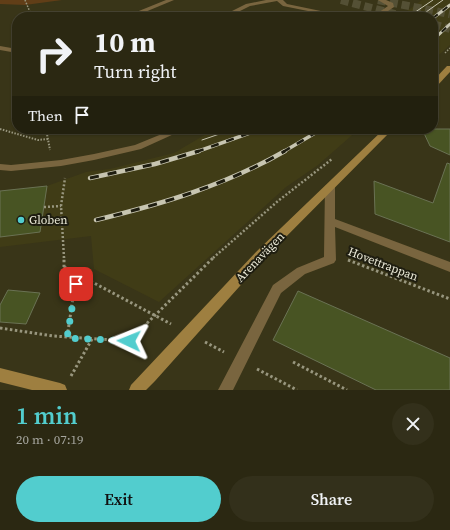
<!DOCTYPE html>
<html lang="en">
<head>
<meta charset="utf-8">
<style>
	body { margin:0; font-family:"Source Serif 4",serif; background:#33301b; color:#f1f3f6; height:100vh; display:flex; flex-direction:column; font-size:15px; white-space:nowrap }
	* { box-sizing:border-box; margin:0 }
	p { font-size:13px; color:#a6a69f }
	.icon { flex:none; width:22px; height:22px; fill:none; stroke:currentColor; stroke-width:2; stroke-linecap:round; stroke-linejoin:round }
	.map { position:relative; height:390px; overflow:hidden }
	.panel { display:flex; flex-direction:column; background:#2b2812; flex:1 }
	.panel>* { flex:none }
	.banner { position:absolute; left:12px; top:12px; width:426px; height:122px; border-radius:16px; box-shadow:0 1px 3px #0004,0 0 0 1px #474432; background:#2b2812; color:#f1f3f6; overflow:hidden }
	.pin { position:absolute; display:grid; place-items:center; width:34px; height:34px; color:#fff; margin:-17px; border-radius:8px; box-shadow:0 2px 6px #0006 }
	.me { position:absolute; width:44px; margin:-22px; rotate:272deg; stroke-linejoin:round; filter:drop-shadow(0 0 3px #0008) }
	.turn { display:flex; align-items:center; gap:14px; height:84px; padding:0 16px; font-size:18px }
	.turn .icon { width:52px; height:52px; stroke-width:2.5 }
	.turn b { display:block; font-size:28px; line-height:34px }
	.then { display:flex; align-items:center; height:38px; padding:0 16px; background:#0003; gap:8px; font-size:15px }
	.round { display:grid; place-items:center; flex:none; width:42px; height:42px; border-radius:21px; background:#33301b }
	.head { display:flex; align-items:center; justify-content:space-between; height:68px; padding:0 16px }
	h1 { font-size:24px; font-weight:600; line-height:30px; color:#52cdce }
	.cta { display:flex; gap:8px; margin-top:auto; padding:8px 16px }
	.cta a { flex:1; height:46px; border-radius:24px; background:#52cdce; color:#111; font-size:16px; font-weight:600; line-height:46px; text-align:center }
	.cta a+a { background:#33301b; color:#f1f3f6 }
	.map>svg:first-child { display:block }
</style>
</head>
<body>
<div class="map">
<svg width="450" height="390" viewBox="0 0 450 390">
	<rect width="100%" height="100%" fill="#393518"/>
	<g fill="#403c16">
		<path d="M422,0h28v45l-17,15v-43h-34z"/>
		<path d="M215,129h144l-41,36 -32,22 -127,115 -65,-33 -3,-33 -91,11v-53l47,-8 39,-14 24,-3 64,-16z"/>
	</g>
	<path fill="#613e17" d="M0,0h62l-37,5 -25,-1z"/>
	<g fill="#485423" stroke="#6a7254">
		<path d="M422,129h28v26l-20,-9z"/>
		<path d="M447,163l3,1v78l-75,-28 -1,-33 59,22z"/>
		<path d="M47,186l-7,46 -40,5v-46z"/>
		<path d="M8,290l32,3 -14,31 -26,-2v-17z"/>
		<path d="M298,291l152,67v32h-74l-103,-50z"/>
	</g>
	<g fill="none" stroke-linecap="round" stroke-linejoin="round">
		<g stroke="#545035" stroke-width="8" stroke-dasharray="8 4" stroke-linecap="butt">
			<path d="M341,0l65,17"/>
			<path d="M378,0l72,14"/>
			<path d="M433,24l17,5"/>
		</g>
		<g stroke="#98967e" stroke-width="1.5" stroke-dasharray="1.5 1.5" stroke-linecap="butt">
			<path d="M25,0l7,17"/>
			<path d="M445,53l5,-5"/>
		</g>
		<g stroke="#98967e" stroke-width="2" stroke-dasharray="1.5 1.5" stroke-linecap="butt">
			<path d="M0,129l38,11 10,-1"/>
			<path d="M46,129l4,21"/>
		</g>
		<g stroke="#98967e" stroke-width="2.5" stroke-dasharray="2 2" stroke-linecap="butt">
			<path d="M44,207l17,-1"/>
			<path d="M64,258l-3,-52 4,-28"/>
			<path d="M213,258l65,-57 54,-42"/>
		</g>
		<g stroke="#98967e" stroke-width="3" stroke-dasharray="2.5 2.5" stroke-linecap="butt">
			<path d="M348,260l102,39"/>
			<path d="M64,267l107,57"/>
			<path d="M61,284h14l-8,54"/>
			<path d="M61,287l3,-20v-10"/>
			<path d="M0,328l53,8 76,5 85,-84"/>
			<path d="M205,342l19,10"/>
			<path d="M293,362l54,28"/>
			<path d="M257,369l40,21"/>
			<path d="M71,376l21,-37"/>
		</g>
		<g fill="#79653f" fill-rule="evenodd">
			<path d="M266,0h17l4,4 58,12 -7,1 -55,-11 -6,-5 -27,5 -22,11h-8l26,-13z"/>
			<path d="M330,183l5,3v33l115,43v10l-115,-45 1,33 -2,3 -29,11 -24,19 -48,97h-15l55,-105 24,-17 27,-11 1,-71z"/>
		</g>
		<g fill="#79653f" fill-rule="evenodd">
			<path d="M166,0h8l-41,17h-9z"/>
			<path d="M378,0h8l7,3 1,4 -15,10h-7l16,-11z"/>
			<path d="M0,46l17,3v4l-17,-3z"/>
			<path d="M174,129h11l-44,20 -47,11 -33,6 -50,5 -11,-1v-6l11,1 50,-5 33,-6 41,-9z"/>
		</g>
		<g fill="#9e7f40" fill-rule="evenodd">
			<path d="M447,66h3v6l-14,15h-3v-6z"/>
			<path d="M384,129h9l-129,130 -109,122 -9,9h-17l2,-5 125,-133z"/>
			<path d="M0,368l60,15 5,2 2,5h-35l-32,-8z"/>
		</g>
		<g stroke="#c7c5b1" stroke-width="1">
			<path d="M408,17l25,-17"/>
			<path d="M419,17l24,-17"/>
			<path d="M202,140l32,-11"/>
		</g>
		<defs>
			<g id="rail-far2">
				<path d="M433,18l17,-13"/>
				<path d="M433,40l17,-16"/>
			</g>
			<g id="rail-far1">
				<path d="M196,152l65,-23"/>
				<path d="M283,152l39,-23"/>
			</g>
			<g id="rail">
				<path d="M90,178l65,-14 44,-13"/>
				<path d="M96,220c66,-16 130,-35 189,-69"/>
			</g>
		</defs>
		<use href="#rail-far2" stroke="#c7c5b1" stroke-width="3"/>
		<use href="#rail-far1" stroke="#c7c5b1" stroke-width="3.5"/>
		<use href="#rail" stroke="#c7c5b1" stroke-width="4.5"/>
		<use href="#rail-far2" stroke="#1e1d10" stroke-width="2" stroke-dasharray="6" stroke-linecap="butt"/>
		<use href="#rail-far1" stroke="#1e1d10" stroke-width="2.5" stroke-dasharray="8" stroke-linecap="butt"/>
		<use href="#rail" stroke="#1e1d10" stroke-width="3" stroke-dasharray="9" stroke-linecap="butt"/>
	</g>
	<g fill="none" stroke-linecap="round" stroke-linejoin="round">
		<path stroke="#52cdce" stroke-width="7" stroke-dasharray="0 12.6" d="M76,284l-9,54 62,3"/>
	</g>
	<circle fill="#52cdce" stroke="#1e1d10" stroke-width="1.5" cx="21" cy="220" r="4"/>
	<g text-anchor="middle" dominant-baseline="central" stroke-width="4" stroke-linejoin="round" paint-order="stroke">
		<g font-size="12" fill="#ecebd9" stroke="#1e1d10" text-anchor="start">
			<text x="29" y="220">Globen</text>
		</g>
		<g font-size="12" fill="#ecebd9" stroke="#1e1d10">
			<text transform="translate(260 257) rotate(-46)">Arenavägen</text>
			<text transform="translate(383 264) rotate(21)">Hovettrappan</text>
		</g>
	</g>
</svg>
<div class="pin" style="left:76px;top:284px;background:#d93025"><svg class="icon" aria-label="arrive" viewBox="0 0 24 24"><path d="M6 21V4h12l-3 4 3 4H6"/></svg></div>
<svg class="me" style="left:129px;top:341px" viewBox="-20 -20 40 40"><path d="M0-17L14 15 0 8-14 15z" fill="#52cdce" stroke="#fff" stroke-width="4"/></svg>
<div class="banner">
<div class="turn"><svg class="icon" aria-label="right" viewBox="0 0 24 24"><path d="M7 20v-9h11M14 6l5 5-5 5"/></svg><div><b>10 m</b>Turn right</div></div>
<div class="then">Then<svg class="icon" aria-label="arrive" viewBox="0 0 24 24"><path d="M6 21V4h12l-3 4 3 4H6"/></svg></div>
</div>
</div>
<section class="panel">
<div class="head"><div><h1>1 min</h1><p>20 m · 07:19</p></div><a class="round"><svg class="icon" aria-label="close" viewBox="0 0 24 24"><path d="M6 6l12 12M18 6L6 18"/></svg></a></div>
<div class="cta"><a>Exit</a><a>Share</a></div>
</section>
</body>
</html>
